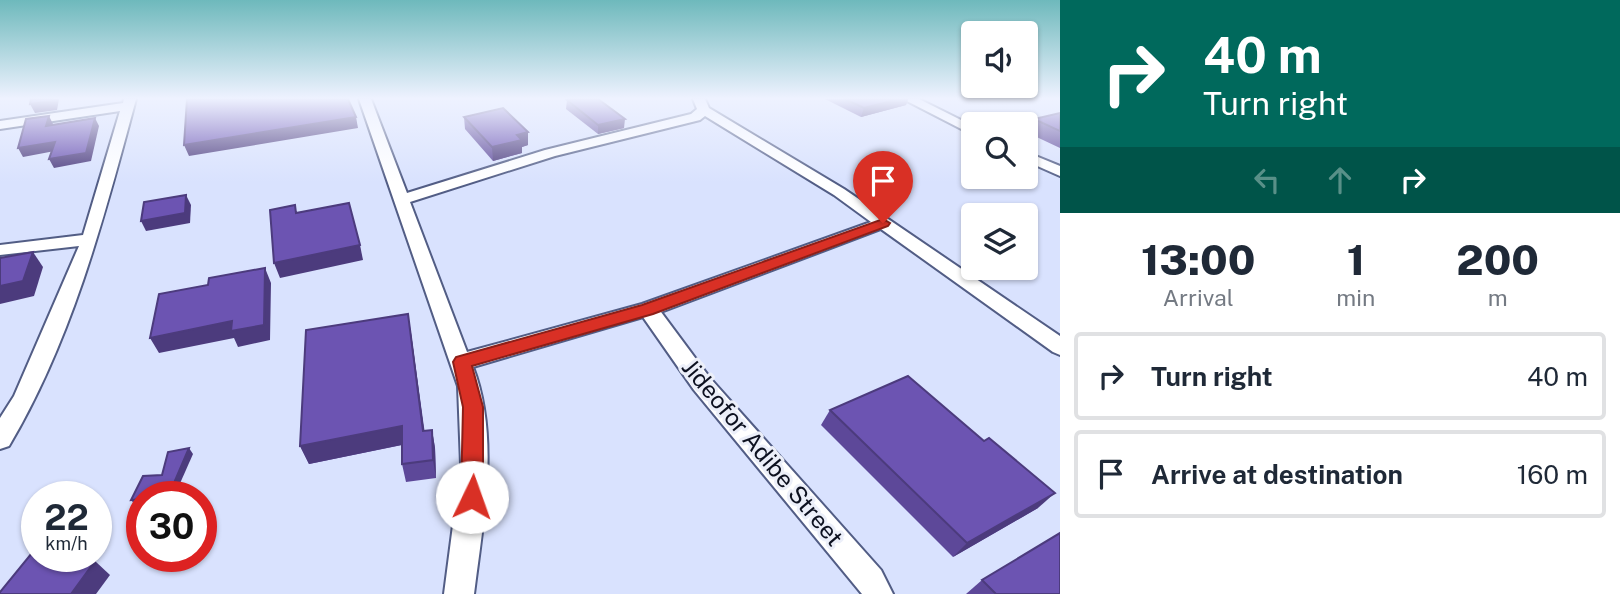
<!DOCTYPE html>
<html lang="en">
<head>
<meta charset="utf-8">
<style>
	body { margin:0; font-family:"Public Sans",sans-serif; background:#f6f6f7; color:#1f2937; height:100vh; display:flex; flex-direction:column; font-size:26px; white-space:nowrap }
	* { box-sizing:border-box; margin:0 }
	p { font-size:23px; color:#747a83 }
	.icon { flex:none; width:38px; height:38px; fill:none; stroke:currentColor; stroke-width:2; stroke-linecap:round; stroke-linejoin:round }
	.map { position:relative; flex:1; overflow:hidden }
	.sheet { display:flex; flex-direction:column; background:#fff; width:560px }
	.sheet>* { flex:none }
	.guide { background:#00695c; color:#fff; overflow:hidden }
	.buttons { position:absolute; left:961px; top:21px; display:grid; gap:14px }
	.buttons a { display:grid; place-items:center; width:77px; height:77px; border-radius:7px; background:#fff; box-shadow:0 2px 5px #0004; font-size:35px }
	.speed { position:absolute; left:21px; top:481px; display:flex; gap:14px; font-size:35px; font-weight:700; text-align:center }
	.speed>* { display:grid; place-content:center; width:91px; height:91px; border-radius:50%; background:#fff; box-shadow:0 2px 5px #0004; line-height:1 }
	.speed small { font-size:18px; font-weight:400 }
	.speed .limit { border:10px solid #d22; background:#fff; color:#111 }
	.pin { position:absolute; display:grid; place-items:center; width:60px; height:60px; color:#fff; margin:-72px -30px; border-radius:50% 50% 50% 0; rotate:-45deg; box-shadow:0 0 7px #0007 }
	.pin .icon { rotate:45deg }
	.me { position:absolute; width:77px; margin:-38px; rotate:3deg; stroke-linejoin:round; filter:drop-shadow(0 0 5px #0008) }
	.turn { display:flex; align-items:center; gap:24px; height:147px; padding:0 28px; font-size:32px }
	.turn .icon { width:91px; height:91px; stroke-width:2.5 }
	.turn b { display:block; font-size:49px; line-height:60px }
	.lanes { display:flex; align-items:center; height:66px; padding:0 28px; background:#0003; justify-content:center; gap:35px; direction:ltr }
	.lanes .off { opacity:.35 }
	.eta { display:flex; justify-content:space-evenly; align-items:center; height:119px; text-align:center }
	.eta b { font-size:42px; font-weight:800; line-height:49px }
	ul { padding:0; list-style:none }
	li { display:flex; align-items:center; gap:21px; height:88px; margin:0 14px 10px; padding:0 14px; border:4px solid #e0e1e3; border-radius:7px }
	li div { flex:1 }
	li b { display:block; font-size:26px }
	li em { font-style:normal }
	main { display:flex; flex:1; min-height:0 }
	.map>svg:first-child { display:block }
</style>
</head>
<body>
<main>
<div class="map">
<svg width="1060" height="594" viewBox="0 0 1060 594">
	<rect width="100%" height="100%" fill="#d9e2fe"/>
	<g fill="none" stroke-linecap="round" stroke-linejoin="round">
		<defs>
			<g id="street">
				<path d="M124,99h12c-32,119 -64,241 -127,347l-9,3v-31l14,-22 65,-150 -79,9v-10l83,-10 37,-124 -120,18v-8l123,-18z"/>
				<path d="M359,99h12l36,94 138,-43 146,-36 6,-5 -4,-10h12l4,9 135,81 216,147v19l-7,-3 -172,-123 -220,83 49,66 171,192 12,24h-31l-168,-204 -51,-73 -170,50c27,70 10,154 1,227h-30l17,-130 -3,-78zM705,116l129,79 37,27 -229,82 -175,48 -57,-150 145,-46 145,-36z"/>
				<path d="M903,99h16l54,27v9z"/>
				<path d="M1026,152l34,14v10l-34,-15z"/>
			</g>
		</defs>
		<use href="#street" stroke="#525d85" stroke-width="4"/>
		<use href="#street" fill="#fff" fill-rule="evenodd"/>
	</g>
	<g fill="#5d4899">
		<path d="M825,99h83l-2,6 -45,12z"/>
		<path d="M567,100l57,28 -26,6 -32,-25z"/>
		<path d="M1060,113v35l-34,-16 8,-13z"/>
		<path d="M464,117l64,15v13l-6,2v6l-29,8 -28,-32z"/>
		<path d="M411,333l13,98 8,-1 3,18 1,30 -30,4 -4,-18v-19l-93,19 -9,-18z"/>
		<path d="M830,410l208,98 -85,49 -132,-132z"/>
		<path d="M193,454l-51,43v8h-7l-4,-5 31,-25z"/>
		<path d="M982,580l78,14h-94z"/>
	</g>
	<g fill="#4c3b7d">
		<path d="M52,99h7l-2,11 -22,3 -5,-9z"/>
		<path d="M899,99h9l-2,6 -45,12 3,-9z"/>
		<path d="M49,116l4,8 -2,11 -5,-9z"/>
		<path d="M356,117l2,11 -169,28 -5,-11z"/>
		<path d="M95,118l4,8 -8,35 -37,7 -5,-9z"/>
		<path d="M625,119l-1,9 -26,6v-9z"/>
		<path d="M528,132v13l-6,2v6l-29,8 -1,-14 25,-12z"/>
		<path d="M55,142l5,8 -37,7 -5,-9z"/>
		<path d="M186,195l5,10 -1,18 -44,8 -5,-10z"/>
		<path d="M360,245l3,15 -83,18 -6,-15z"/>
		<path d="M33,252l10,15 -9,29 -34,8v-18z"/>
		<path d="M265,268l6,15 -1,57 -32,7 -4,-9 -75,15 -9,-15z"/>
		<path d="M408,314l3,19 16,116 -4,-18z"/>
		<path d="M402,426l4,18 -97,20 -9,-18z"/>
		<path d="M432,430l3,18 1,30 -3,-18z"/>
		<path d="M189,448l4,6 -19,43h-6z"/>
		<path d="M1055,493l-17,15 -85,49 14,-14z"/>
		<path d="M95,561l15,14 -14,19h-25z"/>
	</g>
	<g fill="#6c54b2" stroke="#4c3b7d" stroke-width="2">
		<path d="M31,99h21v2l-22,3z"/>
		<path d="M187,99h161l8,18 -172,28z"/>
		<path d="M571,99h27l27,20 -27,6 -31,-25z"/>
		<path d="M845,99h54l-35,9z"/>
		<path d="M503,108l25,24 -11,3 5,5 -30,7 -28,-30z"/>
		<path d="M1060,113v18l-26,-12z"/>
		<path d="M49,116l-3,10 49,-8 -9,35 -37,6 6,-17 -37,6 8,-29z"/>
		<path d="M186,195l-1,18 -44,8 3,-19z"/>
		<path d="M349,203l11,42 -86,18 -4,-53 25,-5 1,8z"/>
		<path d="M33,252l-10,29 -23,5v-28z"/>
		<path d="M265,268l-1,57 -33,6 1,-10 -82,17 9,-44 49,-9 1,-7z"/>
		<path d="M408,314l15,117 9,-1 1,30 -31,4v-38l-102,20 6,-116z"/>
		<path d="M908,376l76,65 5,-3 66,55 -88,50 -137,-133z"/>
		<path d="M189,448l-21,49h-26v2l-11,1 12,-24 19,-1 6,-23z"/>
		<path d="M1060,533v61h-64l-14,-14z"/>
		<path d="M36,548l1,8h37l21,5 -24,33h-71v-2z"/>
	</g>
	<linearGradient id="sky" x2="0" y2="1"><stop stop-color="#6eb9bc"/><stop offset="0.54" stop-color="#eef2ff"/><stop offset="1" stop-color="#eef2ff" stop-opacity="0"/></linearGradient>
	<rect width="1060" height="182" fill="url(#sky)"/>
	<path fill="#d93025" stroke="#8d1f18" stroke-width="2" d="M883,219l7,4 -2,3 -235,88 -181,52 11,41v90l-3,7 -8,3 -7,-3 -4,-7 2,-90 -10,-45 3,-5 186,-52z"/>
	<g text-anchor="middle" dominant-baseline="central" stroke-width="6" stroke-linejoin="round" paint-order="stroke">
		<g font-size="24" fill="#0d1120" stroke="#eceff9">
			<text transform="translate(763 452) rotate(50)">Jideofor Adibe Street</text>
		</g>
	</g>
</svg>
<div class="buttons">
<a><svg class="icon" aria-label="sound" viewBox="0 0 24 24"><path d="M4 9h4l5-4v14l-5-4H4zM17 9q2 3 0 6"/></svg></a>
<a><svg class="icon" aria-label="search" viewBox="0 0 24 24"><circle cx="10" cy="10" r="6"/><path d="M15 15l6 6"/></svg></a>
<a><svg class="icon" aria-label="layers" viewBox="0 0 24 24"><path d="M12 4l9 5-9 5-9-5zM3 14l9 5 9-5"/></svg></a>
</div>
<div class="speed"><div>22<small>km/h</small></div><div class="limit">30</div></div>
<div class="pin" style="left:883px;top:223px;background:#d93025"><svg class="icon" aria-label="arrive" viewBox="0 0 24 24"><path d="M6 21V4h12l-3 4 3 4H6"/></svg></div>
<svg class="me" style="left:472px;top:497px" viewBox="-20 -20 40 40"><circle r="19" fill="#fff"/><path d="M0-13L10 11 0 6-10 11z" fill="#d93025"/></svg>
</div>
<section class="sheet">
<div class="guide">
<div class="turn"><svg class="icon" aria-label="right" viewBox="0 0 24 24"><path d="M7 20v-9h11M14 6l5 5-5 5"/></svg><div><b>40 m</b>Turn right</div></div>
<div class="lanes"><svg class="icon off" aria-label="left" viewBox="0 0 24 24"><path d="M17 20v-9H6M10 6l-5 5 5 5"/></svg><svg class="icon off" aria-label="ahead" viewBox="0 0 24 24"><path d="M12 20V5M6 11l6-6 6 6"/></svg><svg class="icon" aria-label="right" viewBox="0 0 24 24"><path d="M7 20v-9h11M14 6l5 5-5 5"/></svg></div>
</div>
<div class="eta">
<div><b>13:00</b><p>Arrival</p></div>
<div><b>1</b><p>min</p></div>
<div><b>200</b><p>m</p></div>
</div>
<ul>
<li><svg class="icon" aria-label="right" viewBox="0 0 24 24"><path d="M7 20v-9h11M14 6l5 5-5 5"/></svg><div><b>Turn right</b></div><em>40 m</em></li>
<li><svg class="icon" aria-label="arrive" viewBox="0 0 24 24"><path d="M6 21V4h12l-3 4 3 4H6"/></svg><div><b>Arrive at destination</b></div><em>160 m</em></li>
</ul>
</section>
</main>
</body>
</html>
